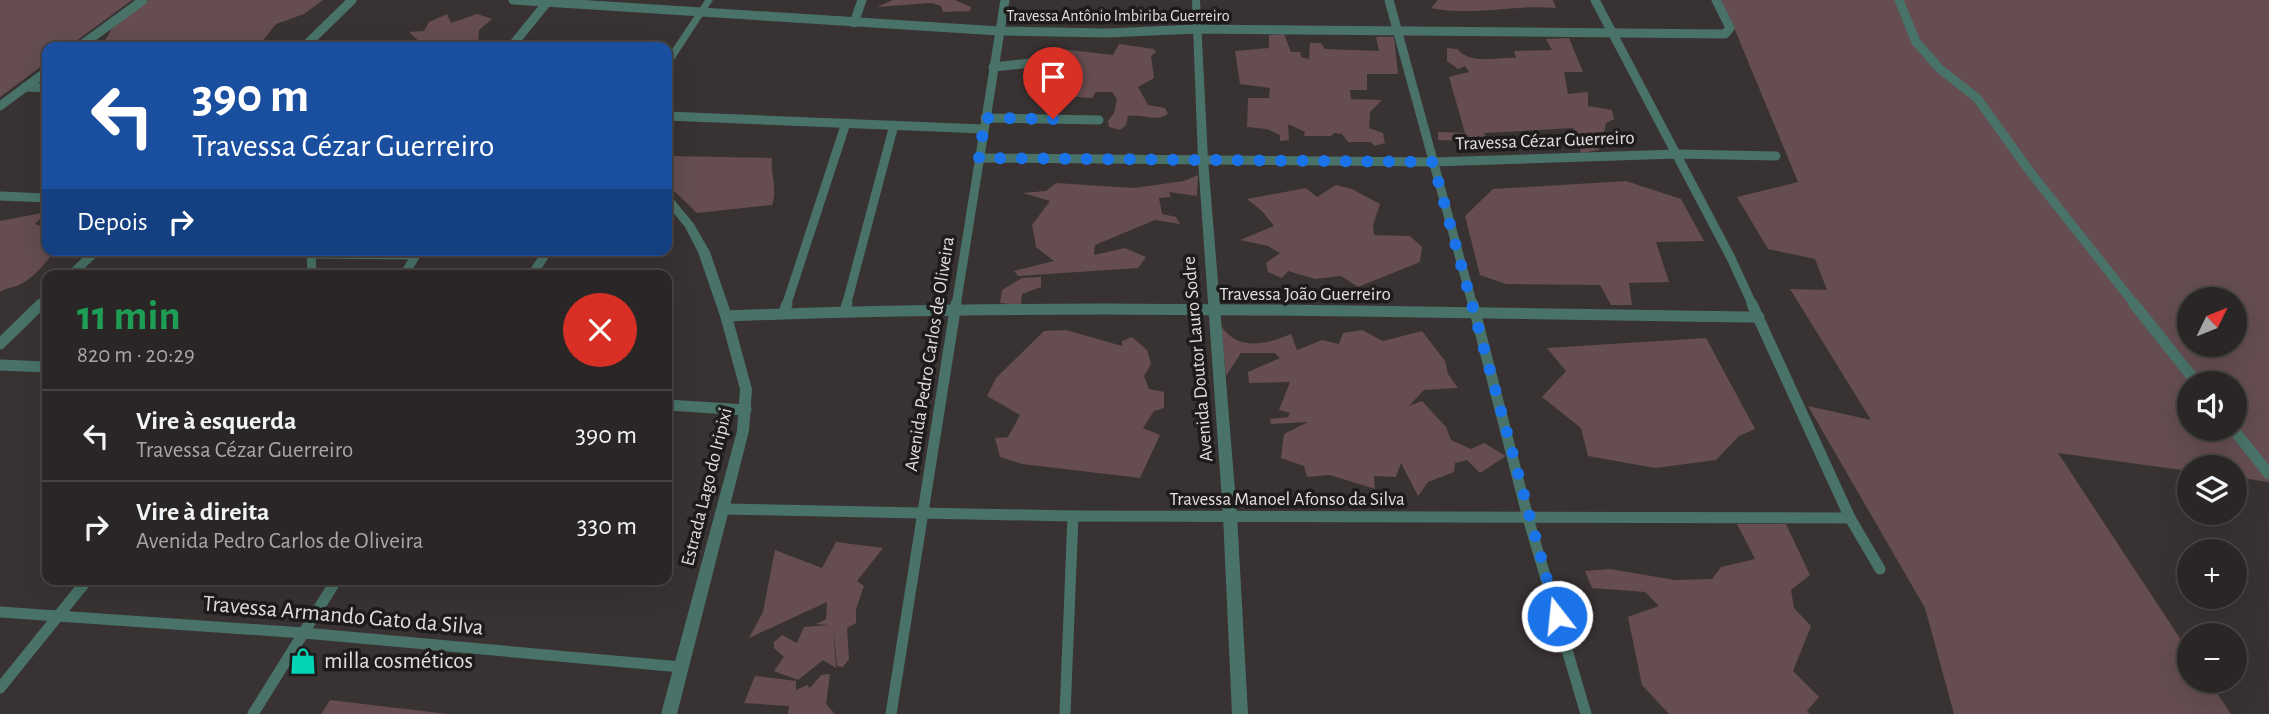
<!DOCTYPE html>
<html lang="pt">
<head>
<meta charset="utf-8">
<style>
	body { margin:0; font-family:"Alegreya Sans",sans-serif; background:#332e2e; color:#f1f3f6; height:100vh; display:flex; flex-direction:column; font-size:26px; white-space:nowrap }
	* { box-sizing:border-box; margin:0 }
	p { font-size:23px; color:#a6a5a7 }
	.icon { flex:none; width:38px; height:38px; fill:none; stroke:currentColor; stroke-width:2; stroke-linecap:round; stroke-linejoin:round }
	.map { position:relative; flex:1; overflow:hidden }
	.details { position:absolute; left:42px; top:270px; width:630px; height:315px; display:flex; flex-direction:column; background:#2b2626; border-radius:14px; box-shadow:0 7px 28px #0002,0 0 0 2px #474343 }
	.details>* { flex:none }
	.banner { position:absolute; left:42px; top:42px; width:630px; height:214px; border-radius:14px; box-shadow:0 7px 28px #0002,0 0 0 2px #474343; background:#1a4fa0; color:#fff; overflow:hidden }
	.needle { width:46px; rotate:47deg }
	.controls { position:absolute; left:2177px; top:287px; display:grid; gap:14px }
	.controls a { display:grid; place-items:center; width:70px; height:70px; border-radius:50%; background:#2b2626; box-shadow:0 7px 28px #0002,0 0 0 2px #474343; font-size:35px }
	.pin { position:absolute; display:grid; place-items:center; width:60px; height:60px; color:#fff; margin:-72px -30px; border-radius:50% 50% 50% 0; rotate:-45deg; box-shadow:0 0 7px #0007 }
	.pin .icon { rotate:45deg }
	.me { position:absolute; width:77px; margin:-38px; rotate:344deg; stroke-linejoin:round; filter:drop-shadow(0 0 5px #0008) }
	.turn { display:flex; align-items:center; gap:24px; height:147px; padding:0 35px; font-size:32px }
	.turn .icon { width:91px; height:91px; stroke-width:2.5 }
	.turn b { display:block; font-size:49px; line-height:60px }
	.then { display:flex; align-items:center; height:66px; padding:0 35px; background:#0003; gap:14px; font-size:26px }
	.round { display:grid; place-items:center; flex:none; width:74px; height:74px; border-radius:37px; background:#332e2e }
	.overview { display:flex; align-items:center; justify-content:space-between; height:119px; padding:0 35px }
	h1 { font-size:42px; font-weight:600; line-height:52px; color:#1e9e55 }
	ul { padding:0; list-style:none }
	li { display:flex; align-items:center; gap:21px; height:91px; padding:0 35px; border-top:2px solid #474343 }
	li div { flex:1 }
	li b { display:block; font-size:26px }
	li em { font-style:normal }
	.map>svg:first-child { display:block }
</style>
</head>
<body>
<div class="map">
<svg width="2269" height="714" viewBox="0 0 2269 714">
	<rect width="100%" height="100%" fill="#393233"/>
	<g fill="#654d51" fill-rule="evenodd">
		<path d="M0,0h132l-64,47h-21v15l-47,35z"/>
		<path d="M149,0h174l-19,14 -28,10 -18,23h-157l12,-20z"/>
		<path d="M893,0h62l16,7 -1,4 -27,1 -2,-6 -10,-3 -54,4z"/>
		<path d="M1438,0h115l3,8c-41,-4 -86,9 -125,0z"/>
		<path d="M1719,0h550v482l-34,-5v-10h-46v4l-131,-18 131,199v29h20l22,33h-277l-29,-106 -117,-202 63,14 -81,-131 37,1 -12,-31 -47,-10 -31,-52 61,-15 -63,-152zM2189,299h46v46h-46zM2189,383h46v46h-46z"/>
		<path d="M447,14l4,9 26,-9 15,5 -13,11 -1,16 -53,1 -16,-15 15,-1 5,-9z"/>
		<path d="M1284,34l7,18h9l1,5 8,2 1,-16h11l4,6 54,2 -3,-14h18l4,37h-31v16h-17l1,9 31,1 -12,12 -1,16 14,5 2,10 -11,3 -3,-4h-23l-6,-8 -8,-1 -3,3h-27l1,-4 -17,-8 1,16 -9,1v-6l-13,-6 -20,-2 1,-29h21l1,-10 -30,-4 -5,-33 34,-3v-13z"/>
		<path d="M1569,38l14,34h-19l4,22 20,-2v14l24,4 2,9 -8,4 -2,9 -9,3 4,15 -18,3 -8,-25 -89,5 5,9 -51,-2v-8l27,1 -16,-56 20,-5 -4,-6 -7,3 -11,-8v-13l10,1c15,17 39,7 59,9l-2,-7 38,-1 -6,-11z"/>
		<path d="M1119,44l35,5 2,3 -5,4 3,22 -16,9 10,18 17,3 3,6c-12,9 -26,-1 -40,2l-2,9 -6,5 -11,-3 -1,-6 6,-8 3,-14 -5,-7h-16l-4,6 -32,-2 -8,-8 -19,-10 43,-1v-11l-18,-9 3,-8 52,6z"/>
		<path d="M667,156l105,2c-2,16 6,32 0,47l-75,8 -30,-29z"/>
		<path d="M1198,175l-1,21 -28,-4 2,5 -12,1 3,16 14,3 4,7 -25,-4 -60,25 -1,10 31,-7 21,9 -8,11 -120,8 -4,-5 40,-10 -18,-14 -4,-22 18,-24 -27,-8 23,-2 10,-8 78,5 50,-7z"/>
		<path d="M1626,181l55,18 23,42 -48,1 13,40 -40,1 3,22h-21l-11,-20 -94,-1 -26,-9 -15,-59 28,-27z"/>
		<path d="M1336,185l16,4 28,15 -7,21 1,10 36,1 12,11 -2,15 -62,25 -17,-11 -26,3 -27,-8 -6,7 -14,-6 -2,-9 14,-10 -12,-7 -28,-6 34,-14 -12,-15 -15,-12 59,-11 11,9z"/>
		<path d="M47,212l-12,12 8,3 4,-4v27h7c-7,13 -20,27 -33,34 -7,4 -14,3 -21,8v-71z"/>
		<path d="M1041,277v10l-19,7 -1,11 -21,-2 2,-13 20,-12z"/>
		<path d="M1221,326c18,26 46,18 70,8l6,16 25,-10 17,4 4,-11 19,-3 21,11 39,-10 23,30 3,13 10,14 -34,2 -15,16 13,-5 24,26 5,13 20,9 13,-6 22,13 -26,17 -13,-13 -12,3 -1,9 -26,10 -10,14 -17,-33 -5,14 -22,-1 1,13 -45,-14 -23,2 -3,-11 -23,-8 3,-24 24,-12 -37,2 -1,-5 18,-2 2,-4 -11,-3 11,-28 -41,1 -1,-11 32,-14 -5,-5h-34l-15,23z"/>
		<path d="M1066,330l56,16v-5l10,-4 15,13 4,14 -7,12 5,13 15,3v16l-10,3 -11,17 17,7 -20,43 -118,-14 -22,-7 -5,-19 13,-1 12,-22 -33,-19 9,-18 48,-47z"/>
		<path d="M1706,338l49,91 -16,7 -23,24 -61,8 -67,-12 -7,-28 -39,-31 24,-26 -19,-23z"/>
		<path d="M1737,524h49l24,51 -19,15 3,18 17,18 -18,45 26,26 -12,14 3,3h-141l-27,-29 -14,-68 31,-11 -14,-14 -53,-4 -7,-17 25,-2 65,11 37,-1 9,-12 34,-8z"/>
		<path d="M836,542l47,6 -26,33 7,5 -8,23v14l-9,5 2,31 -6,8 -6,-1 -4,-41 3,43 -13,-8 -25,20 -24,-9 10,-14 -10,-9v-6l8,-7 15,8 7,-16 24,-2 -12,-1 10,-5 1,-17 -78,36 14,-26 12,-62 47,18z"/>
		<path d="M830,674l-4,30 9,10h-47l1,-8 -45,-3 11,-27 41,5v9l11,-5 3,3 11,-13z"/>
		<path d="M330,700l118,14h-127z"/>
	</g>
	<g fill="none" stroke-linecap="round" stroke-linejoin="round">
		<g stroke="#497369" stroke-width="9">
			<path d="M513,0l486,31 108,2 89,-4 529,5 5,-6 -14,-28"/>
			<path d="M1389,0l84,306"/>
			<path d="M1595,0l136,258 22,48"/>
			<path d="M1899,0l17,42 24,27 37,29 54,75 105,133"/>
			<path d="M854,23l8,-23"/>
			<path d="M79,47l64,-47"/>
			<path d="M304,47l48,-47"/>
			<path d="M511,47l38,-47"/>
			<path d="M993,67l48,-5 29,4"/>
			<path d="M25,87l22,1"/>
			<path d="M0,106l47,-35"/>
			<path d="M667,116l316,13"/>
			<path d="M985,118l114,2"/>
			<path d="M979,158l454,4 244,-8 99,2"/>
			<path d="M0,196l47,2"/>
			<path d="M311,250l1,25"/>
			<path d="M311,254l105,1 -12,20"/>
			<path d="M71,275l26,-25"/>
			<path d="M532,275l16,-25"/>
			<path d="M39,306l8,-8"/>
			<path d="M786,306l60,-183"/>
			<path d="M846,306l48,-181"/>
			<path d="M956,306l49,-306"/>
		</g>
		<g stroke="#497369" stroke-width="11">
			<path d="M1473,304l55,214 58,196"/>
			<path d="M1752,304l98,214 30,51"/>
			<path d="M2134,304l63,79"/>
			<path d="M845,311l2,-7"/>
			<path d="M784,312l3,-8"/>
			<path d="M726,316c344,-14 689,-3 1033,1"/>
			<path d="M0,344l41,-40"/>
			<path d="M0,365l47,2"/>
			<path d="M667,405l79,5"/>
			<path d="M2233,429l36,45"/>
			<path d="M723,509l350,7 777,2"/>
			<path d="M0,612l304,21 377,34"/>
			<path d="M0,688l88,-109"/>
			<path d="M253,714l84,-135"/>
			<path d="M891,714l65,-410"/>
			<path d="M1065,714l8,-198"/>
		</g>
		<g fill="#497369" fill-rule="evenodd">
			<path d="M705,0h8l-43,66 -3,1v-10z"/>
			<path d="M1192,0h8l8,160 29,355 11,199h-16l-9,-199 -25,-355z"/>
			<path d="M667,195l4,1 23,28 16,28 22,64 20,73 -3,42 -72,283h-16l76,-283 3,-42 -20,-73 -22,-64 -13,-25 -18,-22z"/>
		</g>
	</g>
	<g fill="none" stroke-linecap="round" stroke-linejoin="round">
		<path stroke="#1a73e8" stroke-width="12" stroke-dasharray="0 21.6" d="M1053,119l-68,-1 -6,40 454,4 124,454"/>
	</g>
	<defs>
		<symbol id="shop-bare" viewBox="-9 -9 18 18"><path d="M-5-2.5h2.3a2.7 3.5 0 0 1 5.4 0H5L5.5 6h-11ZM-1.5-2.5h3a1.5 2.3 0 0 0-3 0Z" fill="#02d5b6" stroke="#1e1b1b" stroke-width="2.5" paint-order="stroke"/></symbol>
	</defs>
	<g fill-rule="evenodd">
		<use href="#shop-bare" x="284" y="642" width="38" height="38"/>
	</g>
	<g text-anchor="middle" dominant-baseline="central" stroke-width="7" stroke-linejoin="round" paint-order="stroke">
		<g font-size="16" fill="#e2ddde" stroke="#1e1b1b">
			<text x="1118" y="16">Travessa Antônio Imbiriba Guerreiro</text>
		</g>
		<g font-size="19" fill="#e2ddde" stroke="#1e1b1b">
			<text transform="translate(1545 141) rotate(-2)">Travessa Cézar Guerreiro</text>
			<text x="1305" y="294">Travessa João Guerreiro</text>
			<text transform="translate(930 354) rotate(-81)">Avenida Pedro Carlos de Oliveira</text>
			<text transform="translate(1198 359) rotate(-95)">Avenida Doutor Lauro Sodre</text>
			<text transform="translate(707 487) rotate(-76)">Estrada Lago do Iripixi</text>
			<text x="1287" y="499">Travessa Manoel Afonso da Silva</text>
		</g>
		<g font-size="23" fill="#e2ddde" stroke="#1e1b1b">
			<text transform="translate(343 616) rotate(5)">Travessa Armando Gato da Silva</text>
		</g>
		<g font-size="23" fill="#e2ddde" stroke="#1e1b1b" text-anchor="start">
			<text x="324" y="661">milla cosméticos</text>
		</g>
	</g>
</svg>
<div class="controls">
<a><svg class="needle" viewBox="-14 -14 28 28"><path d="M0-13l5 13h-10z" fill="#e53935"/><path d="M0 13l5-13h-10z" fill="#a6a5a7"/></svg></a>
<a><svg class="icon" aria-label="sound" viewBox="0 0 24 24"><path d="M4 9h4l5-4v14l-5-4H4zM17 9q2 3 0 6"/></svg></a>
<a><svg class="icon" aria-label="layers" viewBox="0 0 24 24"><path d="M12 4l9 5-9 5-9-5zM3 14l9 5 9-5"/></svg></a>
<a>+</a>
<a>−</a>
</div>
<div class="pin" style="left:1053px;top:119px;background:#d93025"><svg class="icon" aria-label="arrive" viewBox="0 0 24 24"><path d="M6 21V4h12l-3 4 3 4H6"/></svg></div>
<svg class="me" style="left:1557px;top:616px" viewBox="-20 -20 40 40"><circle r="17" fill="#1a73e8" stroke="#fff" stroke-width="3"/><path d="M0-11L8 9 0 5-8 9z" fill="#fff"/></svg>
<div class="banner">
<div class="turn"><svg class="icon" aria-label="left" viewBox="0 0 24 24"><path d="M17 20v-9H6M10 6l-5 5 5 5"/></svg><div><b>390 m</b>Travessa Cézar Guerreiro</div></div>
<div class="then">Depois<svg class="icon" aria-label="right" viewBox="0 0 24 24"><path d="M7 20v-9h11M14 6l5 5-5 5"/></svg></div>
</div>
<section class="details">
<div class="overview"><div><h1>11 min</h1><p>820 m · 20:29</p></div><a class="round" style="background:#d93025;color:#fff"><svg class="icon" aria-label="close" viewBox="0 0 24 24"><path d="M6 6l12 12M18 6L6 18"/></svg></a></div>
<ul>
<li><svg class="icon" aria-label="left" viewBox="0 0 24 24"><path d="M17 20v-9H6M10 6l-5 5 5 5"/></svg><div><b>Vire à esquerda</b><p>Travessa Cézar Guerreiro</p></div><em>390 m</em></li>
<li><svg class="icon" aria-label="right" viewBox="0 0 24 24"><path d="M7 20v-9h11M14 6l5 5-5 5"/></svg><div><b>Vire à direita</b><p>Avenida Pedro Carlos de Oliveira</p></div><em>330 m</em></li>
</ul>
</section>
</div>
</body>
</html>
